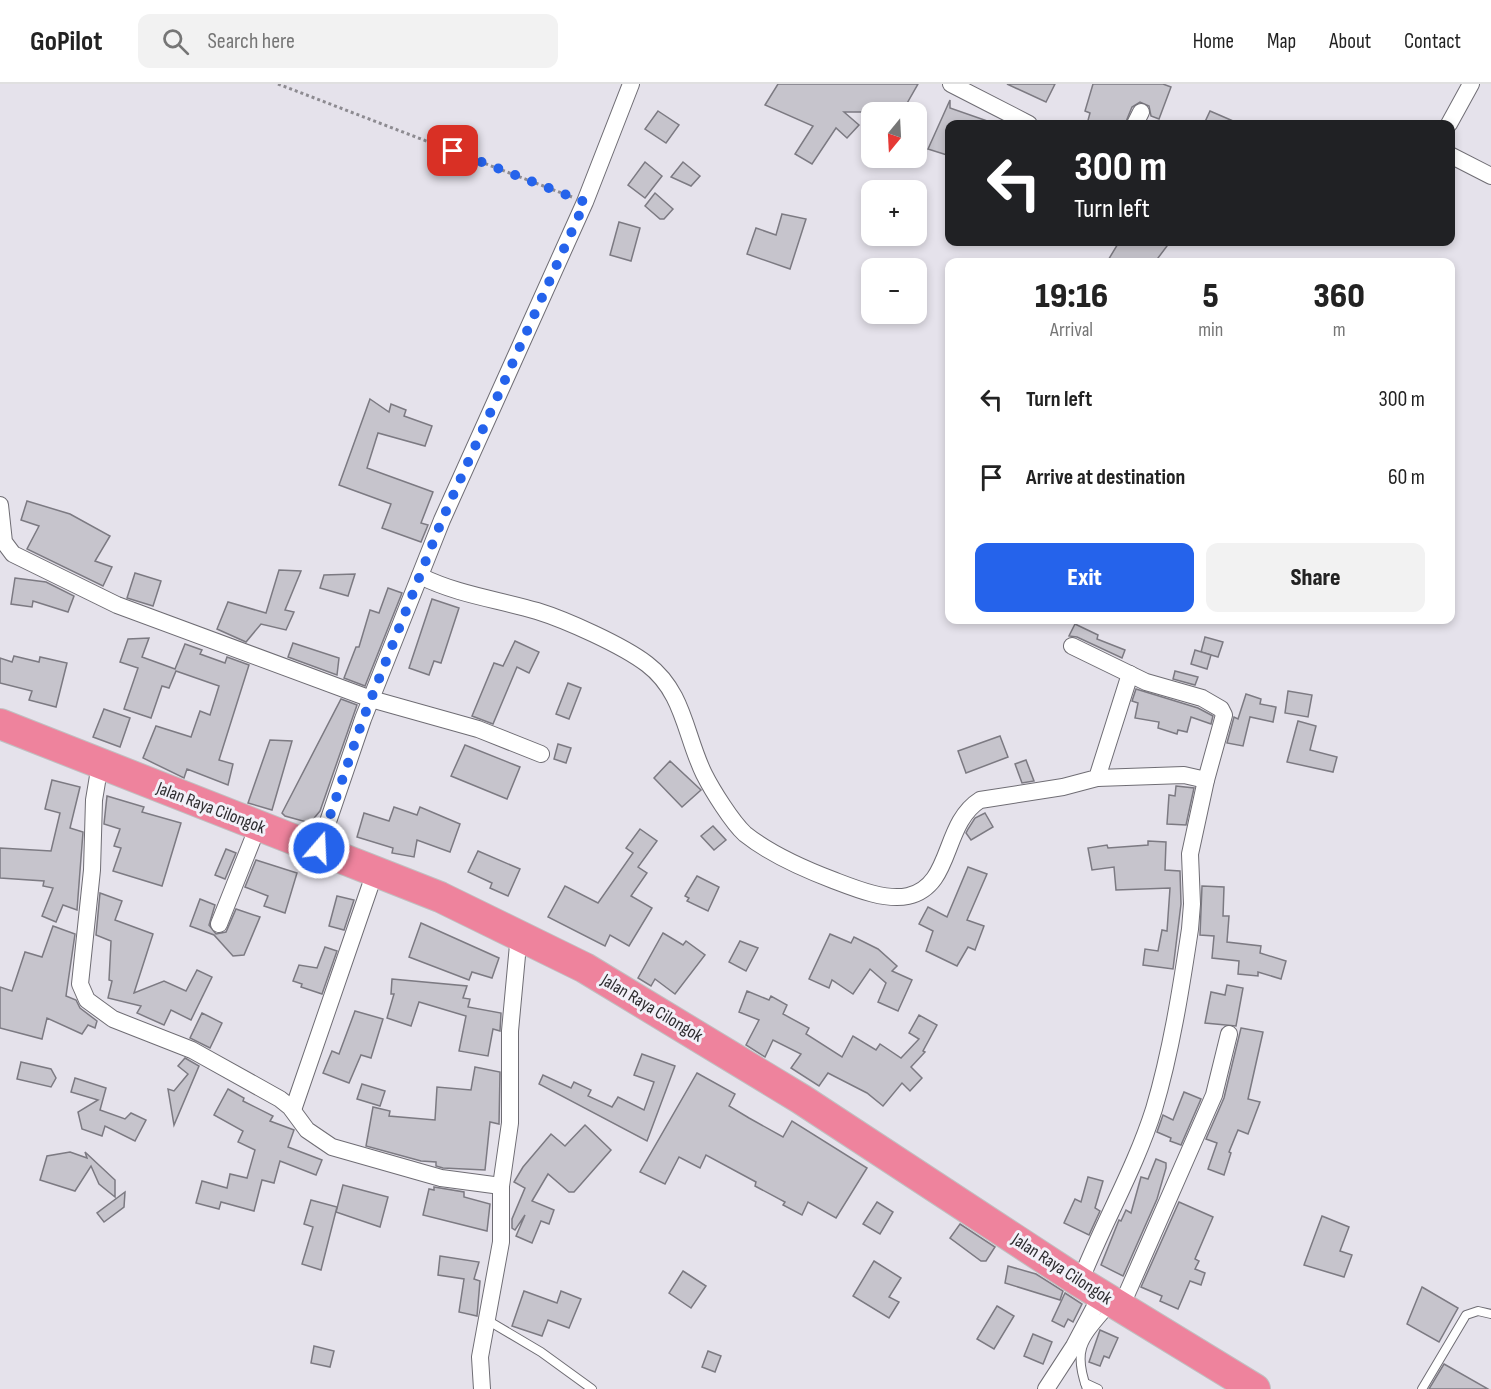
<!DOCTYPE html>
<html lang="en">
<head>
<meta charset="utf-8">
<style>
	body { margin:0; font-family:"Sofia Sans Condensed",sans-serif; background:#f2f2f2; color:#222; height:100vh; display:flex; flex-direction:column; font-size:22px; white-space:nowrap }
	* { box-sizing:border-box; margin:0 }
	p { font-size:20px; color:#767676 }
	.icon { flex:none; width:33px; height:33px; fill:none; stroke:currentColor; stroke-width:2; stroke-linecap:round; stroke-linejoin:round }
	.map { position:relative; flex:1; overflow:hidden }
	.drawer { position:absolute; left:945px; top:174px; width:510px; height:366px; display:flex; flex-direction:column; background:#fff; border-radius:12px; box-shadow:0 3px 9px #0003 }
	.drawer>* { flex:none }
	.guide { position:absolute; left:945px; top:36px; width:510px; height:126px; border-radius:12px; box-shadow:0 3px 9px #0003; background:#202124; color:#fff; overflow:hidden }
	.needle { width:39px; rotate:198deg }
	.controls { position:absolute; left:861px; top:18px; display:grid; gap:12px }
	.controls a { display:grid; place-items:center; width:66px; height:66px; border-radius:12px; background:#fff; box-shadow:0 3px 9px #0003; font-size:30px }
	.pin { position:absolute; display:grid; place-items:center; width:51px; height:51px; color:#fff; margin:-26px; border-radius:12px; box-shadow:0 3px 9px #0006 }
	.me { position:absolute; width:66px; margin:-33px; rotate:19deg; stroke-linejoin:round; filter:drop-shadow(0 0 4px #0008) }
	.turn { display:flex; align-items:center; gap:21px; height:126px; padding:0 30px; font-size:27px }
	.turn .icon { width:78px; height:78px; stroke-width:2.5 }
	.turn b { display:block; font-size:42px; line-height:51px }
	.eta { display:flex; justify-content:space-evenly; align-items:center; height:102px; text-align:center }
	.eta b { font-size:36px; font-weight:800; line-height:42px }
	.action { display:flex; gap:12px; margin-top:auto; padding:12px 30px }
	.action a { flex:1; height:69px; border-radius:12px; background:#2563eb; color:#fff; font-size:24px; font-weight:800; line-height:69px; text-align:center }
	.action a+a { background:#f2f2f2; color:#222 }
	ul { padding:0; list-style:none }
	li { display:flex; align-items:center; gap:18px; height:78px; padding:0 30px }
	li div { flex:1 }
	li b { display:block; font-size:22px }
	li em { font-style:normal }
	header { display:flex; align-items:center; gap:36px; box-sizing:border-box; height:84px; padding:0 30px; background:#fff; border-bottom:2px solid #e0e0e0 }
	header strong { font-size:28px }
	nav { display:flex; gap:33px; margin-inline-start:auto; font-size:21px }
	.search { width:420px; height:54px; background:#f2f2f2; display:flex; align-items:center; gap:15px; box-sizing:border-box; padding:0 21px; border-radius:12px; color:#767676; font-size:22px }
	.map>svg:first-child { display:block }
</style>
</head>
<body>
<header>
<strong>GoPilot</strong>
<div class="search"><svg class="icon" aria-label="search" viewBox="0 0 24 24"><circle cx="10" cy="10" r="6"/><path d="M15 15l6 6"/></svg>Search here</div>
<nav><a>Home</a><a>Map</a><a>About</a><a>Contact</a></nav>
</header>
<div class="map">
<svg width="1491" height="1305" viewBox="0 0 1491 1305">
	<rect width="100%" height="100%" fill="#e5e2eb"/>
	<g fill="#c6c4cc" stroke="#7c7a82" stroke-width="1.5">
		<path d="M778,0h140l-16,28h-58l15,13 -12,13 -11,-10 -24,36 -17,-10 18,-28 -48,-21z"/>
		<path d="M1007,0h48l-9,18z"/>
		<path d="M1093,0h70l8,3 -12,32 -8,-3 -2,-10 -9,-4 -8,5 -7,17h-38l3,-11 -5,-2z"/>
		<path d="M950,16v8l43,15 -43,1v32l-22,-7z"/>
		<path d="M658,27l21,14 -13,18 -21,-14z"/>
		<path d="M1210,27l30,13h-36z"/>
		<path d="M645,78l17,14 -17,22 -17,-13z"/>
		<path d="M683,78l17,14 -9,10 -20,-9z"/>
		<path d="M655,109l18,16 -9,10h-4l-15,-13z"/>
		<path d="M782,130l24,5 -16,50 -43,-15 9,-26 20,7z"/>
		<path d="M619,138l21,6 -9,33 -21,-6z"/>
		<path d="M1119,158h51l-15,20h-48z"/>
		<path d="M370,315l19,13 2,-8 15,6 -2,6 28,10 -7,20 -47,-13 -11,35 66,24 -12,31 7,2 -7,17 -39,-14 9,-24 -52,-19z"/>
		<path d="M27,417l43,13 40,22 -15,25 17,6 -9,19 -76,-37 12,-23 -18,-6z"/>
		<path d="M279,486l22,1 -16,39 9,2 -8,18 -25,-6 -15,18 -29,-13 11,-27 38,11z"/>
		<path d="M135,489l26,8 -8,25 -26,-8z"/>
		<path d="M355,490l-7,22 -28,-8 4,-13z"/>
		<path d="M15,494l31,4 28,14 -6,16 -35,-11 -1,6 -21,-3z"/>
		<path d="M388,504l14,5 -37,93 -21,-8 12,-31h3l11,-37 9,3z"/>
		<path d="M432,515l27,9 -18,55 -7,-2 -5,14 -20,-7z"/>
		<path d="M1075,540l23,11 -1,4 28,11 -3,8 -45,-21 -8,-1z"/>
		<path d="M1205,553l18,5 -5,15 -17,-5z"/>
		<path d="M149,554l-7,19 33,12 10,-25 17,6 -2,4 25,9 2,-6 22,8 -30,95 14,4 -5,21 -41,-16 -3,9 -41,-20 13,-32 35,11 9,-26 10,4 9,-29 -43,-15 -7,17 -7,-2 -11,32 -27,-9 14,-41 -18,-6 8,-23z"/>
		<path d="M515,557l24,11 -10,21 -12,-6 -24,57 -21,-8 22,-53 9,3z"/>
		<path d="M293,559l46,15 -2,17 -49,-18z"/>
		<path d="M1195,566l16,5 -4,14 -16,-5z"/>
		<path d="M14,572l25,6 1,-5 27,6 -11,44 -27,-7 3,-9 -32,-8v-25l12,4z"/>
		<path d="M1175,587l23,6 -3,8 -22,-6z"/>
		<path d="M568,599l13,5 -12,31 -13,-5z"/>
		<path d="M1136,605l62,19 15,8 -2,8 -20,-7 -4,15 -9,-2 -1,4 -19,-6 1,-6 -24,-4 3,-15 -6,-2z"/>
		<path d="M1288,607l24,4 -4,22 -23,-4z"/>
		<path d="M1246,610l15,5 -1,5 16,3 -3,15 -23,-5 -7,29 -16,-3 7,-26 4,2z"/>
		<path d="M341,615l16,6 -37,106 -10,12 -25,-7 -3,-3z"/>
		<path d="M104,625l26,9 -10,29 -27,-10z"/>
		<path d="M1298,637l18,5 -6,24 27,7 -4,15 -46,-10z"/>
		<path d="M1000,652l8,21 -42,16 -8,-22z"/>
		<path d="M270,656l22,1 -20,69 -24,-7z"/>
		<path d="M558,660l13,4 -5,15 -12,-4z"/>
		<path d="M465,661l55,22 -13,32 -56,-23z"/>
		<path d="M1026,676l8,21 -12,2 -7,-19z"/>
		<path d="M670,677l31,29 -19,17 -28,-29z"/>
		<path d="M52,696l28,7 -10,41 13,4 -6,78 -14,-5 -7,17 -14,-6 11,-28 -10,-2 1,-5 -44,-3v-30l51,3 9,-38 -15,-4z"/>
		<path d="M1176,702l18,2 -8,37 -19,-1 2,-29 6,1z"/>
		<path d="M107,712l37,11 -2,5 39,11 -19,63 -49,-15 8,-23 -7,-2 6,-17 -16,-5z"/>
		<path d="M394,723l23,8 3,-8 40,17 -10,28 -33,-12 -3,17 -22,-4 1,-5 -36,-11 7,-24 25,8z"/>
		<path d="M985,729l8,14 -22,13 -5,-7 2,-4 7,-11z"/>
		<path d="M713,742l13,14 -12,10 -13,-14z"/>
		<path d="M640,745l17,12 -19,26 9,6 -16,23 21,12 -23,38 -19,-11 -5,11 -57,-29 17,-31 33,17 35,-50 -7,-5z"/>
		<path d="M1148,757l18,1 -1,28 15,1 1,33 -8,65 -30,-4 2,-16 13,2 4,-21 5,1 3,-43 -54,2 -2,-23 -22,3 -4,-22 19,-3 1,3 40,-3z"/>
		<path d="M226,765l10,4 -11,26 -10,-4z"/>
		<path d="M478,767l42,18 -12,27 -18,-8 2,-5 -24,-11z"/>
		<path d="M256,776l41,13 -12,40 -21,-7 4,-10 -23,-9z"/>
		<path d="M968,783l19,7 -20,46 17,6 -9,24 -7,-3 -11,19 -31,-15 7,-20 -14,-7 9,-17 19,10z"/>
		<path d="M697,792l22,11 -11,24 -21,-10 2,-3 -4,-2z"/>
		<path d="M1202,802l22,1 -1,29h6l-2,26 34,4 -1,7 26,8 -5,18 -23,-7v4l-20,-2 1,-13 -27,-3 2,-22 -14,-1z"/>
		<path d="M100,809l22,8 -7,19 38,14 -19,59 30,-12 22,10 11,-21 15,7 -21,43 -20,-10 -7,15 -27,-12 4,-7 -33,-8 4,-17 -3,-1 2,-39 -15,-6z"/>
		<path d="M337,812l17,4 -10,30 -15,-4z"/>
		<path d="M200,815l15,6 -6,20 7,9 10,-2 10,-23 24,8 -16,38 -11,1 -19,-21 -24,-9z"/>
		<path d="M421,839l78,35 -7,20 -20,-6 -3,8 -60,-23z"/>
		<path d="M53,842l22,8 -9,62 10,4 4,8 17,13 -2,7 -7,-3 -6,9 -35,-16 -5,21 -42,-11v-41l12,4 13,-39 17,5z"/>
		<path d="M663,849l20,12 3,-4 19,14 -30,39 -20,-15 -4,7 -13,-8z"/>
		<path d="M830,850l21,9 3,-6 24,12 19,17 -5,5 20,9 -14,31 -20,-9 8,-19 -16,-14 -17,25 -21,-14 -3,8 -20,-9z"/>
		<path d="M740,857l18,7 -12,23 -17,-9z"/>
		<path d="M325,863l12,4 -15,43 -21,-7 1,-3 -9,-3 6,-16 18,3z"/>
		<path d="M392,895l75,7 -4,12 7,1 -2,8 33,6 -1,18 -7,-2 -5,27 -29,-5 7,-35 -47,-14 -8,24 -24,-8 7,-24h-3z"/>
		<path d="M1227,901l16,3 -7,38 -31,-3 6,-31 14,3z"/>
		<path d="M747,907l22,9 2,-4 16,9 -4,9 26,14 -3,6 36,23 11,-21 23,14 4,-6 21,14 18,-19 -10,-6 10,-18 18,10 -14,26 2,1 -14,15 11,11 -12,13 -8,-8 -19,23 -16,-13 -39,-20 -9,13 -28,-18 10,-14 -28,-14 -8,17 -19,-12 13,-25 -20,-8z"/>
		<path d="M355,927l28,8 -12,39 -10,-3 -12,28 -26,-10 9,-22 7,3z"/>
		<path d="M202,929l20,10 -12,25 -20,-10z"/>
		<path d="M1241,944l22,4 -15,67 12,3 -12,32 -10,-4 -9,22 2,1 -7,22 -16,-6 9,-26 -11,-4 18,-41z"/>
		<path d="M642,970l33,12 -28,75 -108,-57 4,-9 28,13 3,-6 17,8 -3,6 24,11 6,-10 26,13 10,-28 -20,-7z"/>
		<path d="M185,974l14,8 -25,59 -6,-36 6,2 14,-17 -10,-8z"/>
		<path d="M21,978l30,7 5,9 -5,9 -34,-8z"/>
		<path d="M475,983l25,5 -1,52 -9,-2 -5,48 -42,-2 -7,-2v-4l-15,-1 -55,-15 7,-39 17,4 -1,5 46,4 2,-33 34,3z"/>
		<path d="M697,989l38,21 -6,12 20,12 34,19 9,-16 75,47 -31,50 -28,-16 -6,13 -19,-10 2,-3 -30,-16 1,-4 -50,-27 -6,13 -21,-11 -14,27 -25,-12z"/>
		<path d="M75,994l31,10 -6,22 25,9 6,-6 15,7 -11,21 -30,-15 -3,10 -20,-7 -4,-17 20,-12 -27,-8z"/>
		<path d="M362,1000l23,7 -5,15 -23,-7z"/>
		<path d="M228,1005l16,9 -1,3 30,15 -3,5 24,9 -6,17 34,13 -6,15 -36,-14 -6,22 -12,-3 -8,31 -33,-9 -2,7 -23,-6 6,-22 25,7 3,-14 17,4 8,-28 -17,-8 5,-11 -29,-16z"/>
		<path d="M1184,1008l17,7 -20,46 -11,-4 1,-3 -14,-6 6,-17 10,5z"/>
		<path d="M585,1041l26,25 -37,42h-5l-21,-18 -16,27 22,9 -5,14 -8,-3 -9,22 -16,-7 9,-21 -10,15 -3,-2v-9l13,-31 -11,-6 9,-15 28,-33 14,12z"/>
		<path d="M70,1068l17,6 -2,-6 30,28v17l-16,-13 -8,-18 -16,25 -35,-11 7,-24z"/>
		<path d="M1156,1075l10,4v5l-9,31 -34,77 -22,-11 18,-45 2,1 5,-11 5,3 10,-36 7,2z"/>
		<path d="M1088,1093l15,4 -8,27 5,3 -11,24 -25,-12 11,-24 6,3z"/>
		<path d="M343,1101l45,12 -8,30 -44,-15z"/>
		<path d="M434,1103l30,5v5l26,7 -3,27 -64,-16 6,-26 5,1z"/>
		<path d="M125,1108l-1,15 -20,15 -7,-9z"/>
		<path d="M311,1116l26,7 -16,63 -19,-6 11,-37 -9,-3z"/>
		<path d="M877,1118l16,10 -13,22 -17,-10z"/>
		<path d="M1179,1118l34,15 -18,42 4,2 -4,8 10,4 -4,12 -11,-4 -12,28 -18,-8 2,-5 -21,-9z"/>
		<path d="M1322,1132l27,11 -9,24 12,4 -8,22 -40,-12z"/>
		<path d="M960,1140l35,23 -9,14h-5l-31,-23z"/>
		<path d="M440,1172l39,6 -5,17 6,2 -3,35 -18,-4 5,-33 -26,-4z"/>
		<path d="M874,1177l27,17 -12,19 10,5 -10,16 -36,-22z"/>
		<path d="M1008,1182l28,8 27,17 -3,9 -55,-17z"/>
		<path d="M683,1187l23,15 -15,22 -22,-15z"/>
		<path d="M1422,1203l36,21 -19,34 -32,-18z"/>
		<path d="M524,1207l33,12 4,-12 20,8 -12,29 -21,-8 -6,16 -30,-10z"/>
		<path d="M1065,1209l17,11 -9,18 -5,-3 -4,8 -12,-6z"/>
		<path d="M997,1222l17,10 -20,33 -17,-10z"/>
		<path d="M1100,1246l18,8 -9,20 -5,-2 -4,10 -11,-4z"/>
		<path d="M1033,1250l19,8 -9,22 -19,-8z"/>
		<path d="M314,1262l20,5 -4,16 -19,-4z"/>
		<path d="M708,1267l13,5 -6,16 -13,-5z"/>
		<path d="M1444,1280l44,25h-59z"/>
	</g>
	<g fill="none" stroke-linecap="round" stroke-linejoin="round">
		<defs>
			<g id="lane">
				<path d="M487,1236l54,32 51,37"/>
				<path d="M1085,1299l13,6"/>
				<path d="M1087,1305c-15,-41 -3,-50 23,-81"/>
				<path d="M1422,1305l44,-74 12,-4 13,3"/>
			</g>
			<g id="street">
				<path d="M951,0l78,40"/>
				<path d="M1135,40l6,-12"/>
				<path d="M1449,40l22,-40"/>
				<path d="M1450,71l41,21"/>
				<path d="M0,421l4,37 9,12 104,51 254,94 107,30 63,25"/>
				<path d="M420,492c39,19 76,23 117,35 29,9 85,34 110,53 37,28 38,71 57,110 8,16 28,48 41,60 25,20 59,35 88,46 21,8 52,21 75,16 45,-10 34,-72 72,-96l83,-13 34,-9 33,-104"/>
				<path d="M1072,562l74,36 56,16 19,11 3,6 -18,65 -16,74 2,50 -2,25c-9,60 -19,123 -36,180 -19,60 -51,114 -74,173"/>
				<path d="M100,680l-6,36 -2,70 -12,114 7,16 26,19 79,31 88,49 10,8 17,23 25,17 109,31 60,8"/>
				<path d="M1097,694l87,-3 22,5"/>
				<path d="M319,764l44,-129 79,-199 143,-318 46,-118"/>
				<path d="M219,840l39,-98"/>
				<path d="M293,1026l82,-238"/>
				<path d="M1121,1223l93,-212 15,-61"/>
				<path d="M482,1305l-2,-32 21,-115v-56l9,-63v-92l9,-97"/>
				<path d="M1046,1305l28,-43 27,-51"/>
			</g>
			<path id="highway" d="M0,640l440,173 145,71 216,131 279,183 175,107"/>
		</defs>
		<use href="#lane" stroke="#6f6d74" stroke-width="10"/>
		<use href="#street" stroke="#6f6d74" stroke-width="18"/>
		<use href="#highway" stroke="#c0c0c1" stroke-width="32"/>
		<path stroke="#8d8b91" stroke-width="3" stroke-dasharray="3 3" stroke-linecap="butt" d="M278,0l294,113"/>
		<use href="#lane" stroke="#fff" stroke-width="8"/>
		<use href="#street" stroke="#fff" stroke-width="16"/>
		<use href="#highway" stroke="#ee839d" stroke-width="30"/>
	</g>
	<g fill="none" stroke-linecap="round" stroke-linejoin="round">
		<path stroke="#2563eb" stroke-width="10" stroke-dasharray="0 18" d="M319,764l44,-129 79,-199 143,-318 -132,-51"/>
	</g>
	<g text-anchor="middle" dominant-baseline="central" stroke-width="6" stroke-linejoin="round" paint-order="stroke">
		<g font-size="18" fill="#2d2c2f" stroke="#f2f0f8">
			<text transform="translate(211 724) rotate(21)">Jalan Raya Cilongok</text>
			<text transform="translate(652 924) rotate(31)">Jalan Raya Cilongok</text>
			<text transform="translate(1062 1185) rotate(33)">Jalan Raya Cilongok</text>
		</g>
	</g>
</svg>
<div class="controls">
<a><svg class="needle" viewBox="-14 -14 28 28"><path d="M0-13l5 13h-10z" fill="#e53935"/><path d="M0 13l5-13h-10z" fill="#767676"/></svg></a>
<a>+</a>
<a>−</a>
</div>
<div class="pin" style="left:453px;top:67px;background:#d93025"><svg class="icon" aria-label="arrive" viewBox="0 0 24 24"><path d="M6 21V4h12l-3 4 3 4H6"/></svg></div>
<svg class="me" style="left:319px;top:764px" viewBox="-20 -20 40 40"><circle r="17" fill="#2563eb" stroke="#fff" stroke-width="3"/><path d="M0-11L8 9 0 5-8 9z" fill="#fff"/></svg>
<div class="guide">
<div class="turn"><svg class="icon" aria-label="left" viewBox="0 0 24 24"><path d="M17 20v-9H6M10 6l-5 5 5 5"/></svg><div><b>300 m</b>Turn left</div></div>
</div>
<section class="drawer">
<div class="eta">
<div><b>19:16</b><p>Arrival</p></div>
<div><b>5</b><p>min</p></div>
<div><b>360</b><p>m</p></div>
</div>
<ul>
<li><svg class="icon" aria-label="left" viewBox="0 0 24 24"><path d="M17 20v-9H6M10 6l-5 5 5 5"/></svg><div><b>Turn left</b></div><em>300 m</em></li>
<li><svg class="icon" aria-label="arrive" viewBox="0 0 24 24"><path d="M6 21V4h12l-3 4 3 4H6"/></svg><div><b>Arrive at destination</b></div><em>60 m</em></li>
</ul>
<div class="action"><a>Exit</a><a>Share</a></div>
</section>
</div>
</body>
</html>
